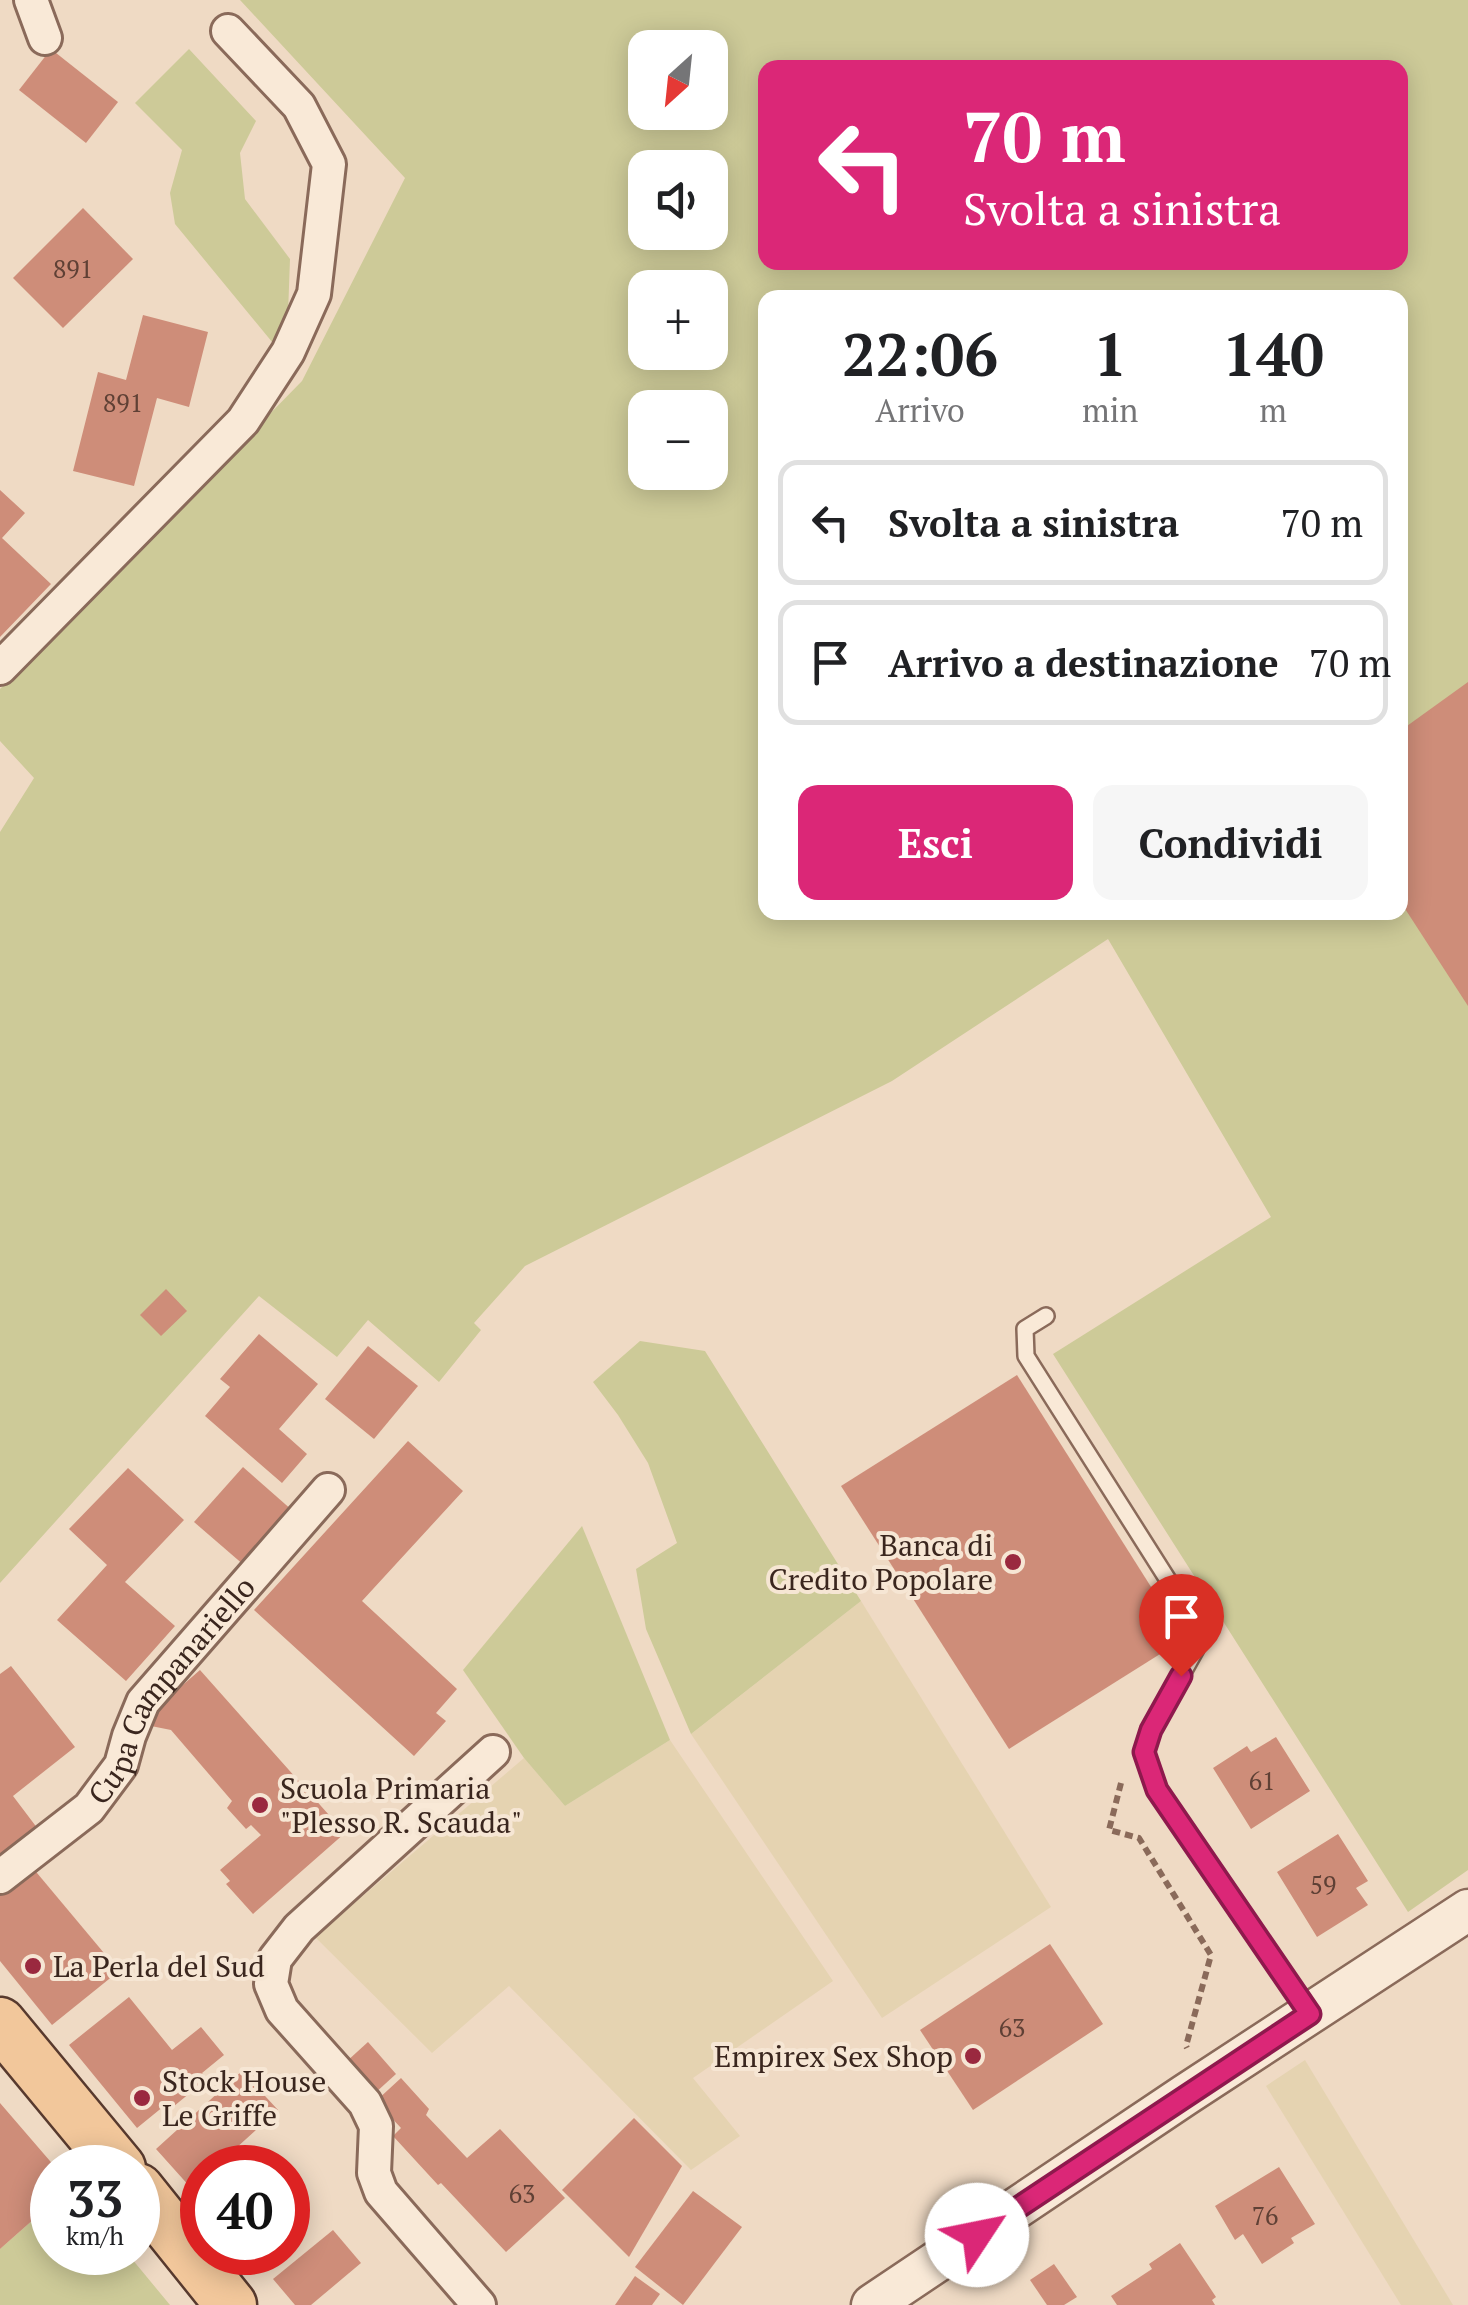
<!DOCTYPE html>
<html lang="it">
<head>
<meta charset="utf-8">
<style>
	body { margin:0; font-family:"PT Serif",serif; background:#f6f6f6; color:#202124; height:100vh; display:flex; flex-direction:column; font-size:38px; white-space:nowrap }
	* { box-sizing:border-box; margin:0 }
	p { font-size:32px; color:#757577 }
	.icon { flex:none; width:55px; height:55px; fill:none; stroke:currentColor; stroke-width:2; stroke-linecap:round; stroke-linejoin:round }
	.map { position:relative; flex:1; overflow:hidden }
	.panel { position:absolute; left:758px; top:290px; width:650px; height:630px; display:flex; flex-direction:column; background:#fff; border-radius:20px; box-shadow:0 5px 25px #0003 }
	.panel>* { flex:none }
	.banner { position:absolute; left:758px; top:60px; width:650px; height:210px; border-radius:20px; box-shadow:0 5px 25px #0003; background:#db2777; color:#fff; overflow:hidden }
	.needle { width:65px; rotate:207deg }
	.tools { position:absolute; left:628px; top:30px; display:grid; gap:20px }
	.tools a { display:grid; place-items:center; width:100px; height:100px; border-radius:20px; background:#fff; box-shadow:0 5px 25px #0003; font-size:50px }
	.speed { position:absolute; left:30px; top:2145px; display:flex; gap:20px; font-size:50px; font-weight:700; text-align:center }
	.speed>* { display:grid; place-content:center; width:130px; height:130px; border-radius:50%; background:#fff; box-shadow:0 5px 25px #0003; line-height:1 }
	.speed small { font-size:25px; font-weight:400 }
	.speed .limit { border:15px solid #d22; background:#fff; color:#111 }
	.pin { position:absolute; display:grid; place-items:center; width:85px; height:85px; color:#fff; margin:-102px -42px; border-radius:50% 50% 50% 0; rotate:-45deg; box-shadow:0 0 10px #0007 }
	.pin .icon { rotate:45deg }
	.me { position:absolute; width:110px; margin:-55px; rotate:56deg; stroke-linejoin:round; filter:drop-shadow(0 0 8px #0008) }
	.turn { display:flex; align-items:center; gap:35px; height:210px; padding:0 40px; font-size:45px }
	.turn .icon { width:130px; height:130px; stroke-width:2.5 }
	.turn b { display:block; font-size:70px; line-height:85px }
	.eta { display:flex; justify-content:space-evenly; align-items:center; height:170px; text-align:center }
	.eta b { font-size:60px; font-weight:700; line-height:70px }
	.button { display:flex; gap:20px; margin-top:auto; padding:20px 40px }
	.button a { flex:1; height:115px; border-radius:20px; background:#db2777; color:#fff; font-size:40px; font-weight:700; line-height:115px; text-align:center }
	.button a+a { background:#f6f6f6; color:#202124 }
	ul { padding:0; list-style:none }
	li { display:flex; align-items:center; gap:30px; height:125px; margin:0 20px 15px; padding:0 20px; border:5px solid #e0e0e0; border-radius:20px }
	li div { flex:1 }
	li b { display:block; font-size:38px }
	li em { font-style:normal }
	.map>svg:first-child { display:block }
</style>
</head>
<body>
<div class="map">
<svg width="1468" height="2305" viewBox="0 0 1468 2305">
	<rect width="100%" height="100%" fill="#efdac4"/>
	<g fill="#e5d3b1">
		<path d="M861,1601l190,306 -169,111 -191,-284z"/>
		<path d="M670,1740l163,241 -140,97 47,58 -49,34 -182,-184 -77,67 -117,-116 209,-179 41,48z"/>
		<path d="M1305,2060l148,245h-52l-135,-219z"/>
	</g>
	<g fill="#cdca98" fill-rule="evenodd">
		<path d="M240,0h1228v1870l-60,42 -355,-558 218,-137 -163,-278 -216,142 -367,185 -51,57 7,7 -42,52 -71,-62 -31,37 -78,-61 -259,287v-751l34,-54 -34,-37v-52l302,-308 103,-203zM645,48h65v64h-65zM765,68h635v194h-635zM645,168h65v64h-65zM645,288h65v64h-65zM765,298h635v614h-635zM645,408h65v64h-65z"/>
		<path d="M189,49l67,72 -16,32 5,46 45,60 -2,55 -11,34 -102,-124 -5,-31 12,-43 -47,-47z"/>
		<path d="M640,1341l65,10 156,250 -170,133 -45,-105 -10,-60 41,-26 -29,-80 -30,-48 -25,-33z"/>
		<path d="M582,1526l88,214 -105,66 -41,-48 -61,-88z"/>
		<path d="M52,2203v49l75,1 43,52h-170v-56z"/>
	</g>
	<g fill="#ce8d79">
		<path d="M51,49l67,53 -32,41 -67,-53z"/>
		<path d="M83,208l50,51 -70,69 -50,-50z"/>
		<path d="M143,315l65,17 -19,75 -32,-9 -23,88 -61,-15 25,-99 28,8z"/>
		<path d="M0,490l25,23 -23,25 49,46 -51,53z"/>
		<path d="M1468,682v324l-68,-105v-170z"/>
		<path d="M166,1289l21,22 -26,25 -21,-21z"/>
		<path d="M259,1334l59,50 -39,45 28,25 -25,29 -77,-67 25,-29 -10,-8z"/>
		<path d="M368,1346l50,40 -44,53 -49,-40z"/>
		<path d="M1017,1375l167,264 -175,110 -168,-263z"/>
		<path d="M408,1441l55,50 -101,110 95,88 -21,24 10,8 -32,35 -160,-146z"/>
		<path d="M243,1467l50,44 -48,55 -51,-44z"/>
		<path d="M128,1468l56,52 -59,62 50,44 -49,55 -69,-61 50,-55 -38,-36z"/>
		<path d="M11,1666l64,81 -62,49 28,37 -41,32v-191z"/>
		<path d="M200,1670l145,163 -92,81 -27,-30 4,-3 -10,-11 41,-35 -10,-10 -5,4 -19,-21 5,-7 -61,-71 -20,-4 3,-16z"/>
		<path d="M1276,1737l34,54 -59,38 -38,-61 34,-22 4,6z"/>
		<path d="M1338,1834l30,47 -12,7 12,17 -51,32 -40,-65z"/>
		<path d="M32,1867l87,104 -67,54 -52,-64v-67z"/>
		<path d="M1050,1944l53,80 -130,86 -53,-80z"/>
		<path d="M129,1997l43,53 29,-23 23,28 -22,18 5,6 -39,32 -4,-5 -27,22 -68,-83z"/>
		<path d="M368,2042l28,32 -22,20 -28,-32z"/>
		<path d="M242,2071l36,39 -64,58h-12v10l-11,10 -35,-39z"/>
		<path d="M401,2078l28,31 -3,6 41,43 33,-29 65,69 -59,54 -65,-69 -3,2 -45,-49 8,-8 -25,-27z"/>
		<path d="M0,2103l56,65h-4v35l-52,46z"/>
		<path d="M634,2118l48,48 -53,91 -67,-67z"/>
		<path d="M1279,2167l36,57 -24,14 3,5 -32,21 -19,-30 -8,6 -20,-34z"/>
		<path d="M693,2191l49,36 -59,78 -48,-38z"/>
		<path d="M333,2230l28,33 -50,42h-16l-22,-26z"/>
		<path d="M1180,2243l36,54 -4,3 3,5h-98l-6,-9 41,-27 -3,-5z"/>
		<path d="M1054,2264l23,33 -13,8h-17l-17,-25z"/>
		<path d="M635,2276l25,18 -8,11h-37z"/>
	</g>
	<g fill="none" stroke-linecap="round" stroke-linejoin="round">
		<defs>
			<path id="service" d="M1046,1316l-21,13 1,27 168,265 2,28 -45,81 -7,22 13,38 153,224"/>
			<g id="minor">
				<path d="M31,0l14,38"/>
				<path d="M0,668l243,-247 45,-69 26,-58 15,-130 -30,-58 -71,-75"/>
				<path id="s1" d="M0,1877l89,-69 32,-43 8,-29 14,-34 185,-212"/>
				<path d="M479,2305l-98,-113 -7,-19 2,-47 -11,-23 -83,-93 -11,-26 4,-25 24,-31 194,-176"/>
			</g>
			<path id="tertiary" d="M872,2305l313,-210 283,-185"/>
			<g id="primary">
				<path d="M0,2023l120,145"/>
				<path d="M138,2189l93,116"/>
			</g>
		</defs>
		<use href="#service" stroke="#8a6a5a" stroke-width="20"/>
		<use href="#minor" stroke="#8a6a5a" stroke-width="38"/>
		<use href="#tertiary" stroke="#8a6a5a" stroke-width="45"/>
		<use href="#primary" stroke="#583a2e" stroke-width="55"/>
		<path stroke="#8a6a5a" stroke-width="6" stroke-dasharray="8 5" stroke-linecap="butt" d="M1121,1783l-12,47 30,8 72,117 -25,91 1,2"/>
		<use href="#service" stroke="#f9e9d7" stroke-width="15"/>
		<use href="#minor" stroke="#f9e9d7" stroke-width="32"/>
		<use href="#tertiary" stroke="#f9e9d7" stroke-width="40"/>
		<use href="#primary" stroke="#f2c79b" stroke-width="50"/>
	</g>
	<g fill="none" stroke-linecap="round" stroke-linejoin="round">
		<defs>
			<path id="route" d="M977,2235l333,-221 -153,-224 -13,-38 7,-22 30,-54"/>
		</defs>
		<use href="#route" stroke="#8e194d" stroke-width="25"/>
		<use href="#route" stroke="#db2777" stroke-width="18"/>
	</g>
	<g fill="#9a293f" stroke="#f6e6d4" stroke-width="4">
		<circle cx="1013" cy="1562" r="10"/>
		<circle cx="260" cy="1805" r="10"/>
		<circle cx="33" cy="1966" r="10"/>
		<circle cx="973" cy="2056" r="10"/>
		<circle cx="142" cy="2098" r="10"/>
	</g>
	<g text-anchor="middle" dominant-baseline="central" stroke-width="8" stroke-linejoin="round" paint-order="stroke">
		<g font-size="25" fill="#5f4035">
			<text x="73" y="268">891</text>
			<text x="123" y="402">891</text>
			<text x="1262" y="1780">61</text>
			<text x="1323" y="1884">59</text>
			<text x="1012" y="2027">63</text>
			<text x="522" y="2193">63</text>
			<text x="1265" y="2215">76</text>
		</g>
		<g font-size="30" fill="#3a261e" stroke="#f6e6d4" text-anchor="start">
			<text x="993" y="1545" text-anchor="end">Banca di<tspan x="993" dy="34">Credito Popolare</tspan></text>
			<text x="280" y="1788">Scuola Primaria<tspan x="280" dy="34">"Plesso R. Scauda"</tspan></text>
			<text x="53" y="1966">La Perla del Sud</text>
			<text x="953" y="2056" text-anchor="end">Empirex Sex Shop</text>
			<text x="162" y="2081">Stock House<tspan x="162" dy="34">Le Griffe</tspan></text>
		</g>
		<g font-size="30" fill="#3a261e" stroke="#f6e6d4">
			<text stroke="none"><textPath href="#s1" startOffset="258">Cupa Campanariello</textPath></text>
		</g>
	</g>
</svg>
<div class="tools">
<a><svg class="needle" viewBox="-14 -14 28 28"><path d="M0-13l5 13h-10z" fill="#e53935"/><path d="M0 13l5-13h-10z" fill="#757577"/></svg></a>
<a><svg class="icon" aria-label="sound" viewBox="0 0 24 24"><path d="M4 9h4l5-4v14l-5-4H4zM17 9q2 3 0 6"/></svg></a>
<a>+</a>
<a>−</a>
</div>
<div class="speed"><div>33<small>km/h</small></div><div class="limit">40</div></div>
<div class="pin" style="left:1181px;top:1676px;background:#d93025"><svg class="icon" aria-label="arrive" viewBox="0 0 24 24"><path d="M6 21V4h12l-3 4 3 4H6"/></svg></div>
<svg class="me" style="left:977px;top:2235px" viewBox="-20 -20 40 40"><circle r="19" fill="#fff"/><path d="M0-13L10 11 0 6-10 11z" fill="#db2777"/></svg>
<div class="banner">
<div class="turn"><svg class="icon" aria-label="left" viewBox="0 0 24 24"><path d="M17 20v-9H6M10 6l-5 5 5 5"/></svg><div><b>70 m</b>Svolta a sinistra</div></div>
</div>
<section class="panel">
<div class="eta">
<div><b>22:06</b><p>Arrivo</p></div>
<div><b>1</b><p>min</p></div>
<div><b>140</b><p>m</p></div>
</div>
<ul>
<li><svg class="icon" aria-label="left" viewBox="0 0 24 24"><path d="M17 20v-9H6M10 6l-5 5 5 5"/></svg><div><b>Svolta a sinistra</b></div><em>70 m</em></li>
<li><svg class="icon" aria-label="arrive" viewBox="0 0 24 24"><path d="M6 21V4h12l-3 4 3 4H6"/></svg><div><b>Arrivo a destinazione</b></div><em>70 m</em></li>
</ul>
<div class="button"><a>Esci</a><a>Condividi</a></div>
</section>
</div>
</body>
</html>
